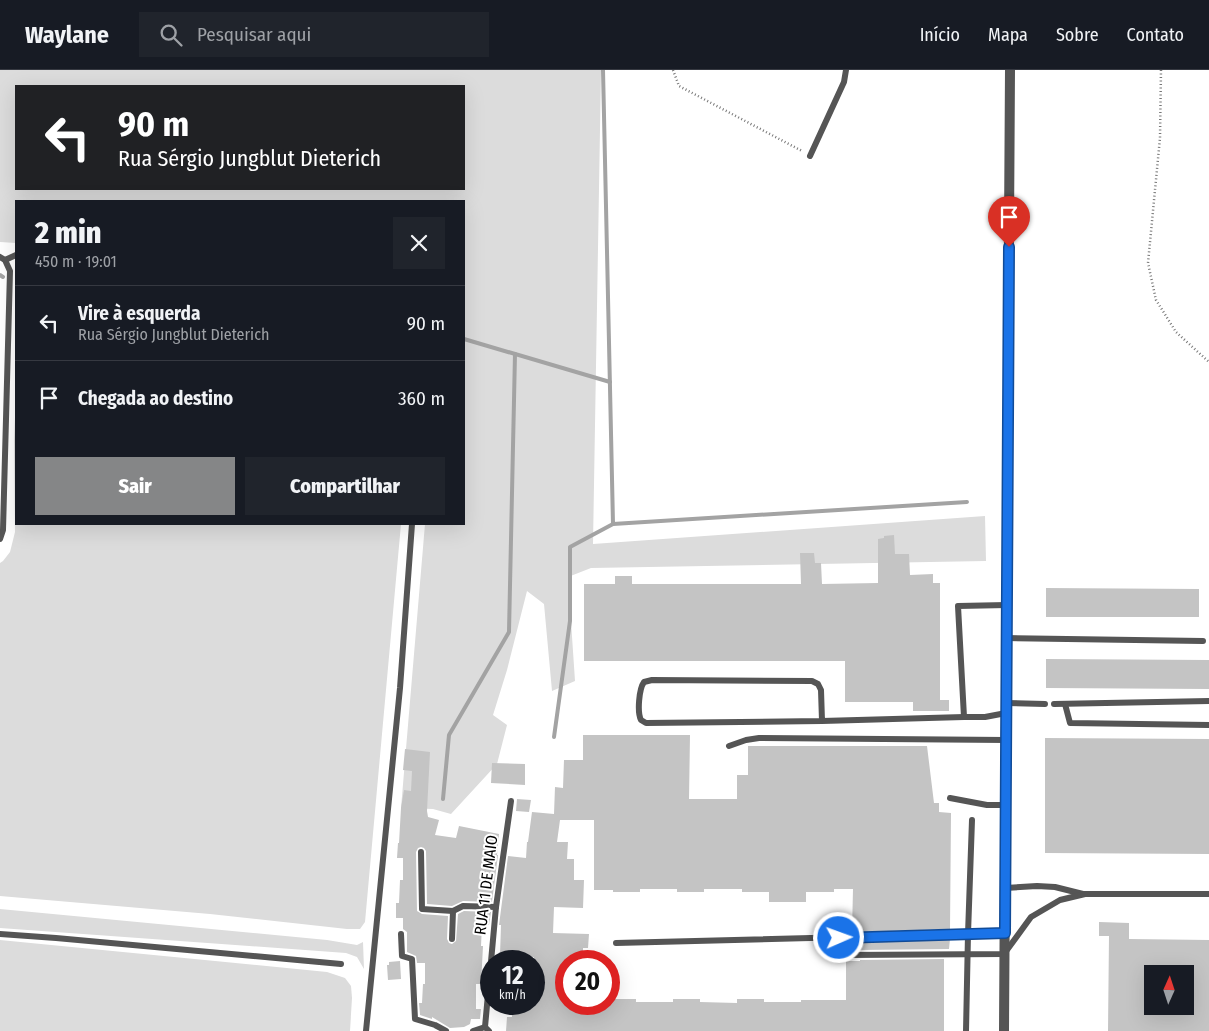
<!DOCTYPE html>
<html lang="pt">
<head>
<meta charset="utf-8">
<style>
	body { margin:0; font-family:"Fira Sans Condensed",sans-serif; background:#20242c; color:#f1f3f6; height:100vh; display:flex; flex-direction:column; font-size:19px; white-space:nowrap }
	* { box-sizing:border-box; margin:0 }
	p { font-size:16px; color:#9ea1a6 }
	.icon { flex:none; width:28px; height:28px; fill:none; stroke:currentColor; stroke-width:2; stroke-linecap:round; stroke-linejoin:round }
	.map { position:relative; flex:1; overflow:hidden }
	.panel { position:absolute; left:15px; top:130px; width:450px; height:325px; display:flex; flex-direction:column; background:#171b24; border-radius:0px; box-shadow:0 5px 20px #0002 }
	.panel>* { flex:none }
	.top-card { position:absolute; left:15px; top:15px; width:450px; height:105px; border-radius:0px; box-shadow:0 5px 20px #0002; background:#202124; color:#fff; overflow:hidden }
	.needle { width:32px; rotate:3deg }
	.controls { position:absolute; left:1144px; top:895px; display:grid; gap:10px }
	.controls a { display:grid; place-items:center; width:50px; height:50px; border-radius:0px; background:#171b24; box-shadow:0 5px 20px #0002; font-size:25px }
	.speed { position:absolute; left:480px; top:880px; display:flex; gap:10px; font-size:25px; font-weight:700; text-align:center }
	.speed>* { display:grid; place-content:center; width:65px; height:65px; border-radius:50%; background:#171b24; box-shadow:0 5px 20px #0002; line-height:1 }
	.speed small { font-size:12px; font-weight:400 }
	.speed .limit { border:8px solid #d22; background:#fff; color:#111 }
	.pin { position:absolute; display:grid; place-items:center; width:42px; height:42px; color:#fff; margin:-51px -21px; border-radius:50% 50% 50% 0; rotate:-45deg; box-shadow:0 0 5px #0007 }
	.pin .icon { rotate:45deg }
	.me { position:absolute; width:55px; margin:-28px; rotate:88deg; stroke-linejoin:round; filter:drop-shadow(0 0 4px #0008) }
	.turn { display:flex; align-items:center; gap:18px; height:105px; padding:0 20px; font-size:22px }
	.turn .icon { width:65px; height:65px; stroke-width:2.5 }
	.turn b { display:block; font-size:35px; line-height:42px }
	.round { display:grid; place-items:center; flex:none; width:52px; height:52px; border-radius:0px; background:#20242c }
	.head { display:flex; align-items:center; justify-content:space-between; height:85px; padding:0 20px }
	h1 { font-size:30px; font-weight:800; line-height:38px }
	.button { display:flex; gap:10px; margin-top:auto; padding:10px 20px }
	.button a { flex:1; height:58px; border-radius:0px; background:#858687; color:#fff; font-size:20px; font-weight:800; line-height:58px; text-align:center }
	.button a+a { background:#20242c; color:#f1f3f6 }
	ul { padding:0; list-style:none }
	li { display:flex; align-items:center; gap:15px; height:75px; padding:0 20px; border-top:1px solid #363941 }
	li div { flex:1 }
	li b { display:block; font-size:19px }
	li em { font-style:normal }
	header { display:flex; align-items:center; gap:30px; box-sizing:border-box; height:70px; padding:0 25px; background:#171b24; border-bottom:1px solid #363941 }
	header strong { font-size:24px }
	nav { display:flex; gap:28px; margin-inline-start:auto; font-size:18px }
	.search { width:350px; height:45px; background:#20242c; display:flex; align-items:center; gap:12px; box-sizing:border-box; padding:0 18px; border-radius:0px; color:#9ea1a6; font-size:19px }
	.map>svg:first-child { display:block }
</style>
</head>
<body>
<header>
<strong>Waylane</strong>
<div class="search"><svg class="icon" aria-label="search" viewBox="0 0 24 24"><circle cx="10" cy="10" r="6"/><path d="M15 15l6 6"/></svg>Pesquisar aqui</div>
<nav><a>Início</a><a>Mapa</a><a>Sobre</a><a>Contato</a></nav>
</header>
<div class="map">
<svg width="1209" height="961" viewBox="0 0 1209 961">
	<rect width="100%" height="100%" fill="#fff"/>
	<g fill="#dcdcdc" fill-rule="evenodd">
		<path d="M0,0h601l-8,474 392,-28 1,45 -395,7 -23,9 7,104 -23,10 -8,-87 -17,-13 -20,79 -14,45 14,10 -10,39 -46,50 -18,-5 -32,-1 24,-284h39v-323h-448v42l-16,-1zM16,16h448v103h-448z"/>
		<path d="M16,324v130h385l-36,398 -5,7h-13l-137,-15 -210,-18v-333l3,-2 7,-9 5,-20 -1,-92z"/>
		<path d="M0,839l327,31 30,5 6,-3 1,27 -7,-12 -11,-4 -346,-25z"/>
		<path d="M0,870l327,32 18,6 6,8 1,12 -2,33h-350z"/>
	</g>
	<g fill="none" stroke-linecap="round" stroke-linejoin="round">
		<g stroke="#a3a3a3" stroke-width="4">
			<path d="M603,0l10,454 354,-22"/>
			<path d="M0,205l3,2"/>
			<path d="M464,269l146,43"/>
			<path d="M554,667l16,-116v-74l43,-23"/>
			<path d="M443,729l6,-64 60,-103 6,-278"/>
		</g>
	</g>
	<g fill="#c4c4c4" fill-rule="evenodd">
		<path d="M894,465l1,19h14l1,21 23,-1v9h7v117h9v11h-36v-9h-68v-41h-261v-77h31v-8h17v8h169l-1,-31h14l1,10h6l1,21 56,-1v-44l6,-1v-2z"/>
		<path d="M1046,518l153,1v28h-153z"/>
		<path d="M1046,589l163,1v29l-163,-1z"/>
		<path d="M583,665h107l-1,64h48v-24h11v-29h179l7,57h5v9l12,1 -1,116 -90,3v-1h-8l1,-42h-19v3h-28v10h-37v-10h-27v-3h-38v3h-27v-3h-37v3h-27v-2h-19v-70h-34l-3,22h11l-1,17h7v21h10l-1,28 -29,-1 -1,26 36,1 -1,14h-5v13h-17v45l21,-1v-1h22l1,-5h26v3h37v-3h27v3l37,1v-4h27v3h37v-2h45v-39h14v-1l84,-1v72h-438l1,-14h5l-1,-13h23v-47l-34,-2 1,-30h-2l9,-69 18,2 1,-16h1l4,-30 22,2 1,-27 8,1 1,-28h19z"/>
		<path d="M1045,668l164,1v115l-164,-1z"/>
		<path d="M405,679l25,3 -3,59 1,6 11,3 -4,15 21,3 3,-12 40,8 -2,21h1l-6,47 -29,-1 -11,5 -25,-2 -1,-53 -2,-3 -3,-1 -3,1 -2,4 1,59 5,3 26,2 -1,23 2,4 3,1 4,-3 2,-27 6,-3 27,1 -2,13h-7l-1,21h2l-2,38h-5v25h5l-1,10h-9l-1,5 -6,3 -14,1 -18,-11v2l-12,-4 -1,-12h3l1,-19h2v-21h-8l-1,-7 -9,-4v-20l-4,-3v-11h-7v-15h3l1,-23h3v-22h-6l1,-15h1l2,-35 3,-18 7,1 1,-20 -9,-1z"/>
		<path d="M492,693l33,1v21l-34,-2z"/>
		<path d="M517,729l14,1 -2,12 -13,-1z"/>
		<path d="M1099,852l30,1v16l80,1v91h-101l1,-95h-10zM1152,904h33v32h-33z"/>
		<path d="M950,869l-1,10 -89,1v-8z"/>
		<path d="M400,891l1,18 -13,1 -1,-15h2v-3z"/>
	</g>
	<g fill="none" stroke-linecap="round" stroke-linejoin="round">
		<g stroke="#777" stroke-width="2.5" stroke-dasharray="1 2.5" stroke-linecap="butt">
			<path d="M673,0l6,16 123,65"/>
			<path d="M1161,0l-1,68 -12,125 8,37 20,32 33,30"/>
		</g>
		<g stroke="#555" stroke-width="6">
			<path d="M810,86l34,-74 2,-12"/>
			<path d="M0,187l5,3 5,11 -7,259 -3,9"/>
			<path d="M5,190l11,-5"/>
			<path d="M1007,568l196,3"/>
			<path d="M1006,633l39,1"/>
			<path d="M1054,634l155,-3"/>
			<path d="M1065,634l5,19 139,2"/>
			<path d="M964,647l-6,-111 49,-1"/>
			<path d="M822,651l-1,-31 -3,-6 -6,-3 -160,-1 -8,2c-5,7 -7,30 -3,38l5,3 176,-2 142,-4h21l21,-4"/>
			<path d="M729,676l17,-6 13,-2 247,2"/>
			<path d="M950,728l37,7h19"/>
			<path d="M421,782l1,57 31,2 10,-5 33,1"/>
			<path d="M1005,818l32,-2 18,1 28,7"/>
			<path d="M0,864l56,4 285,26"/>
			<path d="M401,864l1,22 10,3 3,60 20,6 11,6"/>
			<path d="M821,868l18,14 7,3 158,-1 27,-37 29,-17 25,-6h124"/>
			<path d="M452,869l1,-28"/>
			<path d="M616,873l389,-10"/>
			<path d="M366,961l34,-343 12,-164"/>
			<path d="M473,961l12,-4"/>
			<path d="M489,961l-4,-4 11,-120 15,-106"/>
			<path d="M966,961l2,-97 4,-114"/>
		</g>
		<path stroke="#555" stroke-width="10" d="M1004,961l6,-961"/>
	</g>
	<g fill="none" stroke-linecap="round" stroke-linejoin="round">
		<defs>
			<path id="route" d="M839,868l166,-5 4,-686"/>
		</defs>
		<use href="#route" stroke="#114b97" stroke-width="12"/>
		<use href="#route" stroke="#1a73e8" stroke-width="9"/>
	</g>
	<g text-anchor="middle" dominant-baseline="central" stroke-width="4" stroke-linejoin="round" paint-order="stroke">
		<g font-size="16" fill="#000" stroke="#fff">
			<text transform="translate(486 815) rotate(-83)">RUA 11 DE MAIO</text>
		</g>
	</g>
</svg>
<div class="controls">
<a><svg class="needle" viewBox="-14 -14 28 28"><path d="M0-13l5 13h-10z" fill="#e53935"/><path d="M0 13l5-13h-10z" fill="#9ea1a6"/></svg></a>
</div>
<div class="speed"><div>12<small>km/h</small></div><div class="limit">20</div></div>
<div class="pin" style="left:1009px;top:177px;background:#d93025"><svg class="icon" aria-label="arrive" viewBox="0 0 24 24"><path d="M6 21V4h12l-3 4 3 4H6"/></svg></div>
<svg class="me" style="left:839px;top:868px" viewBox="-20 -20 40 40"><circle r="17" fill="#1a73e8" stroke="#fff" stroke-width="3"/><path d="M0-11L8 9 0 5-8 9z" fill="#fff"/></svg>
<div class="top-card">
<div class="turn"><svg class="icon" aria-label="left" viewBox="0 0 24 24"><path d="M17 20v-9H6M10 6l-5 5 5 5"/></svg><div><b>90 m</b>Rua Sérgio Jungblut Dieterich</div></div>
</div>
<section class="panel">
<div class="head"><div><h1>2 min</h1><p>450 m · 19:01</p></div><a class="round"><svg class="icon" aria-label="close" viewBox="0 0 24 24"><path d="M6 6l12 12M18 6L6 18"/></svg></a></div>
<ul>
<li><svg class="icon" aria-label="left" viewBox="0 0 24 24"><path d="M17 20v-9H6M10 6l-5 5 5 5"/></svg><div><b>Vire à esquerda</b><p>Rua Sérgio Jungblut Dieterich</p></div><em>90 m</em></li>
<li><svg class="icon" aria-label="arrive" viewBox="0 0 24 24"><path d="M6 21V4h12l-3 4 3 4H6"/></svg><div><b>Chegada ao destino</b></div><em>360 m</em></li>
</ul>
<div class="button"><a>Sair</a><a>Compartilhar</a></div>
</section>
</div>
</body>
</html>
